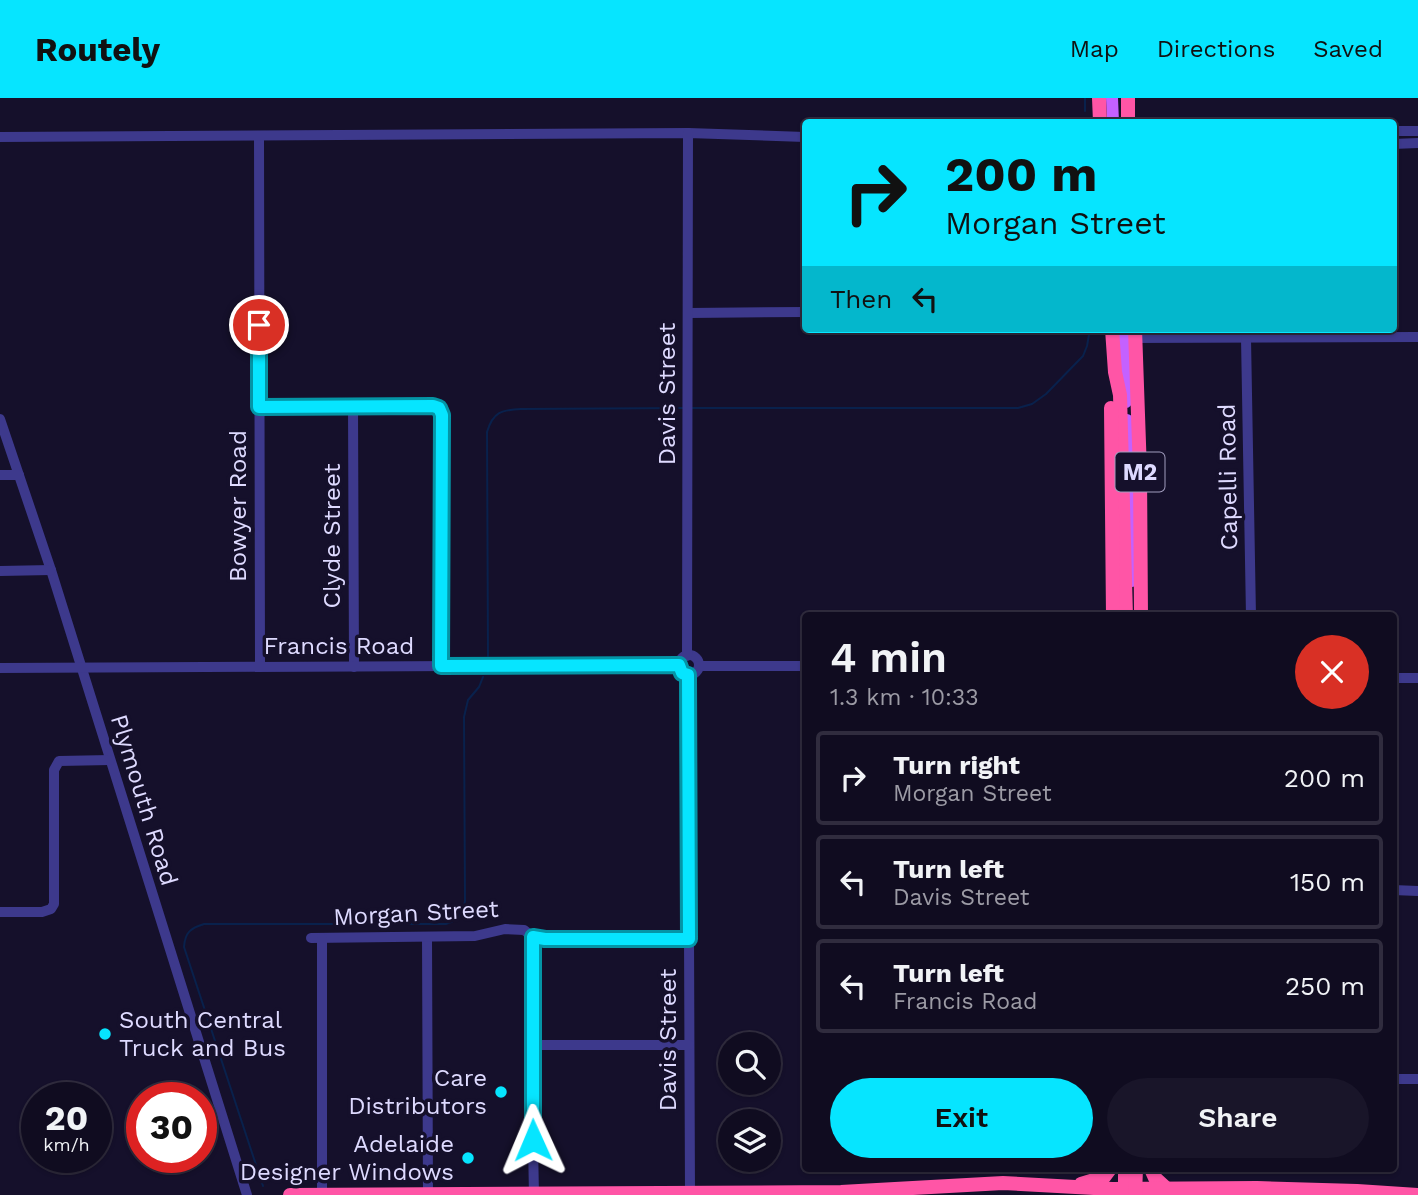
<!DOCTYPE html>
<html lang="en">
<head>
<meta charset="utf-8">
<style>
	body { margin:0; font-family:"Work Sans",sans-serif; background:#191529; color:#f1f3f6; height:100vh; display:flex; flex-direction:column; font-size:26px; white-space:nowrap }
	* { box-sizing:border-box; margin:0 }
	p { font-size:23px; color:#9c9ba5 }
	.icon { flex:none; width:38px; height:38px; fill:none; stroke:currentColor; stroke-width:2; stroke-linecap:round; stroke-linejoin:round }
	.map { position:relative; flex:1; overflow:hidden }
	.drawer { position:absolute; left:802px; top:514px; width:595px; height:560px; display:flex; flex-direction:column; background:#100c20; border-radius:7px; box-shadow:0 2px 5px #0004,0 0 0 2px #302c3e }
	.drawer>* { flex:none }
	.hud { position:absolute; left:802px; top:21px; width:595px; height:214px; border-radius:7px; box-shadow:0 2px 5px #0004,0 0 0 2px #302c3e; background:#06e5ff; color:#111; overflow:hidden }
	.controls { position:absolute; left:718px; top:934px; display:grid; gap:14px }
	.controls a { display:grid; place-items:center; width:63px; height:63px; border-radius:50%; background:#100c20; box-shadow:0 2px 5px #0004,0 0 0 2px #302c3e; font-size:35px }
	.speed { position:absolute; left:21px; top:984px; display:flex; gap:14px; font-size:35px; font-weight:700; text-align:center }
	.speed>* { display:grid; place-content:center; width:91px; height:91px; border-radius:50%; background:#100c20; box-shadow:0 2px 5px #0004,0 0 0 2px #302c3e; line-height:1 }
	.speed small { font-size:18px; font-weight:400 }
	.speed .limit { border:10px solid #d22; background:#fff; color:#111 }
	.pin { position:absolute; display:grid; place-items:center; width:60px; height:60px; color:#fff; margin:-30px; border:4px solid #fff; border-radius:50%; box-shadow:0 2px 7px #0007 }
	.me { position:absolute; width:77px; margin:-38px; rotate:359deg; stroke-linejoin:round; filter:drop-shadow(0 0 5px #0008) }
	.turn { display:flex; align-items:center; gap:24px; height:147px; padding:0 28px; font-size:32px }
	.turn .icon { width:91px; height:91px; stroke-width:2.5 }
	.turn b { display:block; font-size:49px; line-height:60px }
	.then { display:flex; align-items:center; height:66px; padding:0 28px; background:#0003; gap:14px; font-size:26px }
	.round { display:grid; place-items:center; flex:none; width:74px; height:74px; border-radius:37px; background:#191529 }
	.overview { display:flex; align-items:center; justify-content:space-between; height:119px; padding:0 28px }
	h1 { font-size:42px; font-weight:600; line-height:52px }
	.cta { display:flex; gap:14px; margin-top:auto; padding:14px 28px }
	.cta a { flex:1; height:80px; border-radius:42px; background:#06e5ff; color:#111; font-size:28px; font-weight:600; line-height:80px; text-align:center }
	.cta a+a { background:#191529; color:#f1f3f6 }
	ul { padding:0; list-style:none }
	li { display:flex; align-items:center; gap:21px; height:94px; margin:0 14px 10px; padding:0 14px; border:4px solid #302c3e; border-radius:7px }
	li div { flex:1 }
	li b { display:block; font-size:26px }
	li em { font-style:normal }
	header { display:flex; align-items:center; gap:42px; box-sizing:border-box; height:98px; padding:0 35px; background:#06e5ff; color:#111 }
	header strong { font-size:33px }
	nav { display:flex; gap:38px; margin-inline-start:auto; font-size:24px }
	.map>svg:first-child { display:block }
</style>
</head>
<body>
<header>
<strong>Routely</strong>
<nav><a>Map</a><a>Directions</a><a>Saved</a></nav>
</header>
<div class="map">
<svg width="1418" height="1097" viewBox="0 0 1418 1097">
	<rect width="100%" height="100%" fill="#15102b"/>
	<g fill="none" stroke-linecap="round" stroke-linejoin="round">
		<g stroke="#09214c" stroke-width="2">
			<path d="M1085,0v13"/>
			<path d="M690,310h328l14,-4 14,-10 37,-38 4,-10 3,-17"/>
			<path d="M488,558l-1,-224c6,-20 14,-22 34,-23l163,-1"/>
			<path d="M263,1088l-79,-239c1,-15 7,-19 20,-23h242c13,-4 17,-10 19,-23l-1,-184 4,-17 11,-13 4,-10"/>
		</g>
		<g stroke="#3d398c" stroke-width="10">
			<path d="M1393,33h25"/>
			<path d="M259,38l1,531"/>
			<path d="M0,39l688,-4 117,4"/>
			<path d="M1393,46l25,-1"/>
			<path d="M689,215l116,-1"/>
			<path d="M1131,240l287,-1"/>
			<path d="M1246,240l5,278"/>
			<path d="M353,308l1,261"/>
			<path d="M259,309l174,-1 6,2 3,8 -1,250"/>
			<path d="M0,321l51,151 196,625"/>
			<path d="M0,377h19"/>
			<path d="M0,473l51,-1"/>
			<circle cx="689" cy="567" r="10"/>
			<path d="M687,558l1,-523"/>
			<path d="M699,568h106"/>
			<path d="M0,570l679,-3"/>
			<path d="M688,577l2,520"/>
			<path d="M1393,580h25"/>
			<path d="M1393,792l25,1"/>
			<path d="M0,814h42l9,-3 3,-5v-134l5,-9 51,-1"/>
			<path d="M427,839l1,258"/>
			<path d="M533,839l-1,155 2,103"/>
			<path d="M311,840l164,-2 30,-7 19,1 9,7 12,1 144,1"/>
			<path d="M322,840v257"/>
			<path d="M533,947h156"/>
			<path d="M1393,981h25"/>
		</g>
		<g stroke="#c461ff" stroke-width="12">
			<path d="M1112,0l1,24"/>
			<path d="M1123,231l3,73"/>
			<path d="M1127,322l4,79 1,82"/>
		</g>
		<g stroke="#ff55a6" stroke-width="14">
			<path d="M1128,0v24"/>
			<path d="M1112,231l3,43 5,23 6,221"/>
			<path d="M1111,310l2,208"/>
			<path d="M1151,1071l4,9 13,12"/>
			<path d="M1081,1086l23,-7 6,-8"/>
			<path d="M290,1097l551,-3 162,-9 109,6 145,-1 100,3 61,4"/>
		</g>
		<g stroke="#ff55a6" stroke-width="14">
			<path d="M1099,0l1,24"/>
			<path d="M1135,231l5,143 1,144"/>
			<path d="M1125,1097v-26"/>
			<path d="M1135,1097l1,-26"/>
		</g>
	</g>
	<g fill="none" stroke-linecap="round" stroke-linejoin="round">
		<defs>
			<path id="route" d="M259,227v82l174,-1 6,2 3,7 -1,251 238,-1 3,8 6,2 1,264h-144l-12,-2v203"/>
		</defs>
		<use href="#route" stroke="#0495a6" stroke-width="18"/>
		<use href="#route" stroke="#06e5ff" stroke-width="12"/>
	</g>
	<g fill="#06e5ff" stroke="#15102b" stroke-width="2.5">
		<circle cx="105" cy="936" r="7"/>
		<circle cx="501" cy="994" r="7"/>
		<circle cx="468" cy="1060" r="7"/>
	</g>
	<g text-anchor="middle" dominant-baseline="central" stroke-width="7" stroke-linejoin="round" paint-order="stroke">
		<rect fill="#15102b" stroke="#a29dbf" stroke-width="2" x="1115.5" y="354.5" width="49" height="39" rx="5"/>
		<g font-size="23" font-weight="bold" fill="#dedaff">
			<text x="1140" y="374">M2</text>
		</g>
		<g font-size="24" fill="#dedaff" stroke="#15102b">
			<text transform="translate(667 296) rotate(-90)">Davis Street</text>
			<text transform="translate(1228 379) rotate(-91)">Capelli Road</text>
			<text transform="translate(238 408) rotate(-90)">Bowyer Road</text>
			<text transform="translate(332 438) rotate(-90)">Clyde Street</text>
			<text x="339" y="548">Francis Road</text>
			<text transform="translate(144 702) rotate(73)">Plymouth Road</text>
			<text transform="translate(416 815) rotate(-3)">Morgan Street</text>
			<text transform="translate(668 942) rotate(-90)">Davis Street</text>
		</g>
		<g font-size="24" fill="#dedaff" stroke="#15102b" text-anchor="end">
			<text x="119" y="922" text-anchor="start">South Central<tspan x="119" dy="28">Truck and Bus</tspan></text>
			<text x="487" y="980">Care<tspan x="487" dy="28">Distributors</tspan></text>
			<text x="454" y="1046">Adelaide<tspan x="454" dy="28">Designer Windows</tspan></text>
		</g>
	</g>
</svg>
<div class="controls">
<a><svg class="icon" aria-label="search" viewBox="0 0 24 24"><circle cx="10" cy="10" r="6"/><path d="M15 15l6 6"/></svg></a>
<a><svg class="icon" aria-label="layers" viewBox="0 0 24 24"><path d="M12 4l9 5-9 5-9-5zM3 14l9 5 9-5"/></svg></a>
</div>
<div class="speed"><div>20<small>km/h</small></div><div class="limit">30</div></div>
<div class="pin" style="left:259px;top:227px;background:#d93025"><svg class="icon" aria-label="arrive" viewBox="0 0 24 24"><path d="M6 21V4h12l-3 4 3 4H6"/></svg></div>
<svg class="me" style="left:533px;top:1042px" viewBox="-20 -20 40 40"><path d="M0-17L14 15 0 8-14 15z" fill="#06e5ff" stroke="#fff" stroke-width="4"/></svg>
<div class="hud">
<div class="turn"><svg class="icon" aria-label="right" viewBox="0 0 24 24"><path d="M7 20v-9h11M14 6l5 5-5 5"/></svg><div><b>200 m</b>Morgan Street</div></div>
<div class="then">Then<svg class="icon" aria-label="left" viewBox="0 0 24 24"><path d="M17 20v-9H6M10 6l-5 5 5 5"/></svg></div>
</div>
<section class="drawer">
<div class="overview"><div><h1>4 min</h1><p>1.3 km · 10:33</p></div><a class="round" style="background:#d93025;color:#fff"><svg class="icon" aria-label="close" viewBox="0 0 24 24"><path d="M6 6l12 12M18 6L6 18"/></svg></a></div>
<ul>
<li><svg class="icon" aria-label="right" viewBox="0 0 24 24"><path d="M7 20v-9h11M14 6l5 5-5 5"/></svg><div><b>Turn right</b><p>Morgan Street</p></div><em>200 m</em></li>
<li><svg class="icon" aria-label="left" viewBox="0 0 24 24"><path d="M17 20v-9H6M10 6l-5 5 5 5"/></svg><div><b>Turn left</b><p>Davis Street</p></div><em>150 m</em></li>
<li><svg class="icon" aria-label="left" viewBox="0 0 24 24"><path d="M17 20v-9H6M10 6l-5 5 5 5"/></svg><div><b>Turn left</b><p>Francis Road</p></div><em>250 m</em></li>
</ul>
<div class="cta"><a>Exit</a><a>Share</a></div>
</section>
</div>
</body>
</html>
